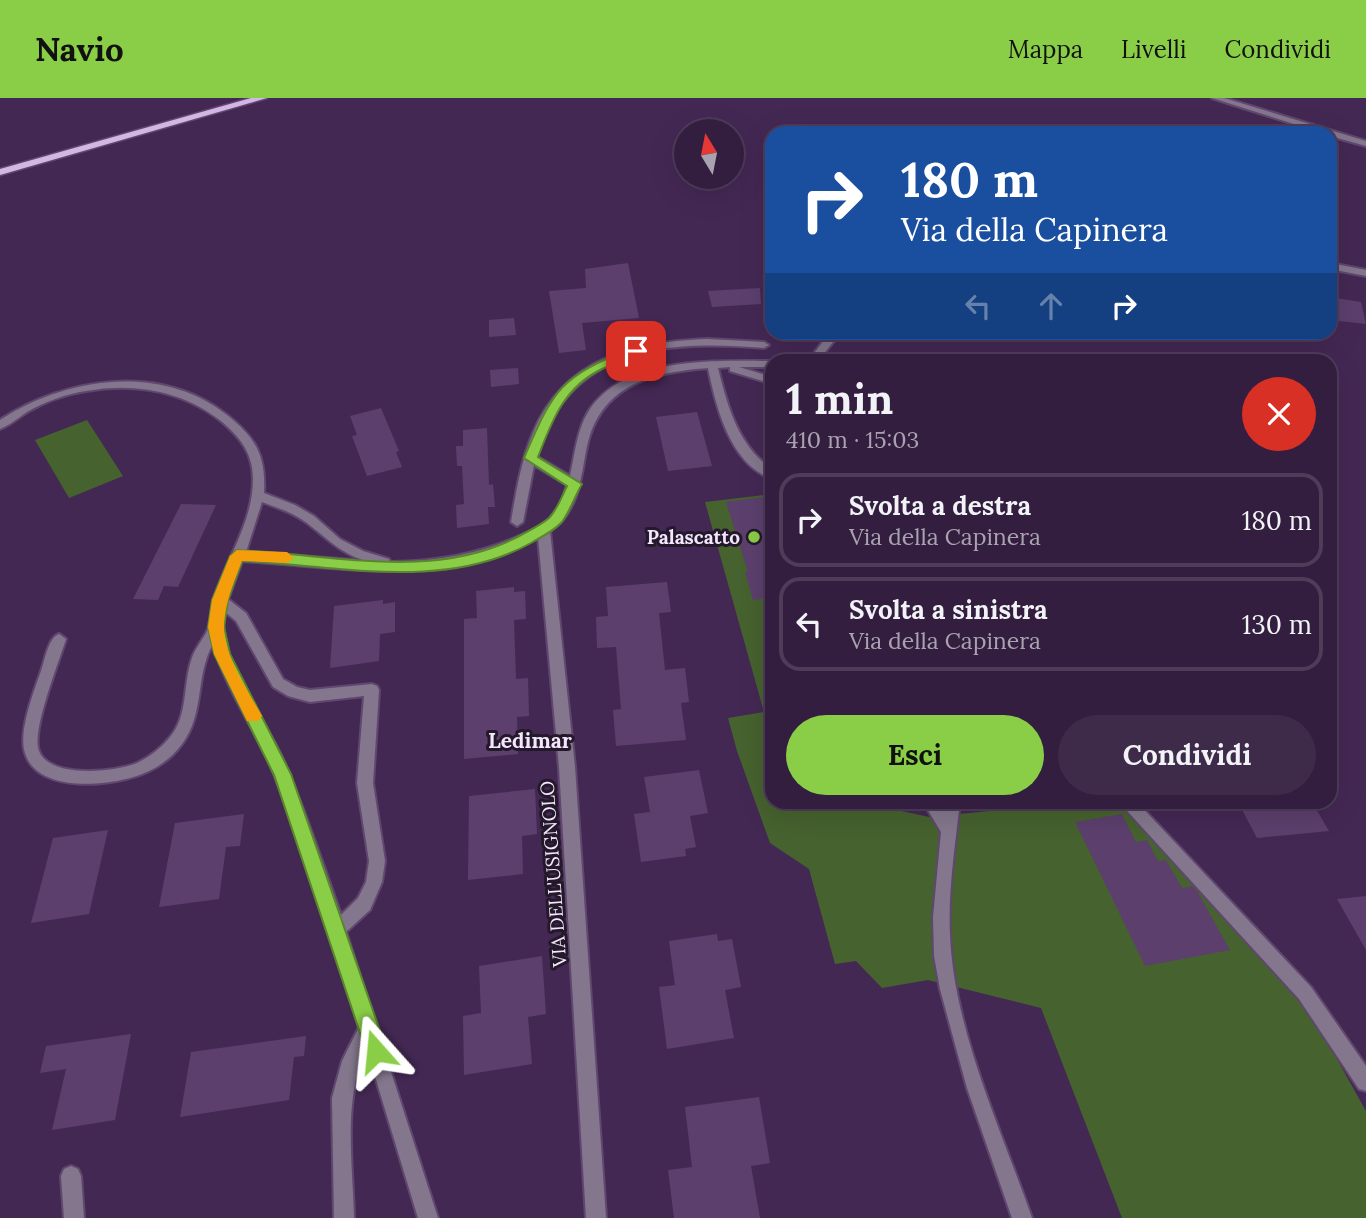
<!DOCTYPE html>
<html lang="it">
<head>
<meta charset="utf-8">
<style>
	body { margin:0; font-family:Lora,serif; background:#3e2b4a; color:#f1f3f6; height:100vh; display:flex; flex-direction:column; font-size:26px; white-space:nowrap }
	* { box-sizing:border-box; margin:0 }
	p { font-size:23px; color:#a9a2b0 }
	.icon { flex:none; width:38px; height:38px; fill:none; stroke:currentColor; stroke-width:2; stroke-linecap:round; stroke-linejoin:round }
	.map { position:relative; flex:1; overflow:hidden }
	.drawer { position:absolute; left:765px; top:256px; width:572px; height:455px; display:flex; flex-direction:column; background:#331e3f; border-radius:21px; box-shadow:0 7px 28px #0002,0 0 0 2px #4e3c59 }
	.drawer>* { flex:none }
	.guide { position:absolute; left:765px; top:28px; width:572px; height:214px; border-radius:21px; box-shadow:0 7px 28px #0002,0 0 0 2px #4e3c59; background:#1a4fa0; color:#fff; overflow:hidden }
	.needle { width:46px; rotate:350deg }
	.fabs { position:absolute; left:674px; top:21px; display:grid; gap:14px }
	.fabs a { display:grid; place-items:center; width:70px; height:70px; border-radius:50%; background:#331e3f; box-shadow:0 7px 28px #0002,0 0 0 2px #4e3c59; font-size:35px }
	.pin { position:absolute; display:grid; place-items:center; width:60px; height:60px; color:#fff; margin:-30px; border-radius:14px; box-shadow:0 4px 10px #0006 }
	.me { position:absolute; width:77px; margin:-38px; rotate:342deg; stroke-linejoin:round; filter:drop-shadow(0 0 5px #0008) }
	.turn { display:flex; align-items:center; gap:24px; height:147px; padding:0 21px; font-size:32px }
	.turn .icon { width:91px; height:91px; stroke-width:2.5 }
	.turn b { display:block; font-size:49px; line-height:60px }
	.lanes { display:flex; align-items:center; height:66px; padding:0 21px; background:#0003; justify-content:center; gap:35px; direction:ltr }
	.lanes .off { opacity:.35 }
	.round { display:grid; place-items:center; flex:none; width:74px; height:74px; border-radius:37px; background:#3e2b4a }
	.head { display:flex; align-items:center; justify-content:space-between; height:119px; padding:0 21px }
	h1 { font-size:42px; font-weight:700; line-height:52px }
	.button { display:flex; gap:14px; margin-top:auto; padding:14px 21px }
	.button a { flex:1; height:80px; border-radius:42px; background:#8ace47; color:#111; font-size:28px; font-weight:700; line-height:80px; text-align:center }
	.button a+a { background:#3e2b4a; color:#f1f3f6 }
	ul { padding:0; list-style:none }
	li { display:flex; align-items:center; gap:21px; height:94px; margin:0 14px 10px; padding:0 7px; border:4px solid #4e3c59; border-radius:21px }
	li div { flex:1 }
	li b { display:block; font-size:26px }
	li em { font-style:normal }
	header { display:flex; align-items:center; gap:42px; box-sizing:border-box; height:98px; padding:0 35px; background:#8ace47; color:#111 }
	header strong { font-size:33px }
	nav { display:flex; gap:38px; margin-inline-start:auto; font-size:24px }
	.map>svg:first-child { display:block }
</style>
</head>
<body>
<header>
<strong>Navio</strong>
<nav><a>Mappa</a><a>Livelli</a><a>Condividi</a></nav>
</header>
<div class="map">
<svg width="1366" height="1120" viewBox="0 0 1366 1120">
	<rect width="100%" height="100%" fill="#442854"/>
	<g fill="#46622e">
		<path d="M87,322l36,56 -54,22 -34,-58z"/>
		<path d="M772,396v308h122l3,8 32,7 70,-7v-8h120l175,189 20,27 52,93v107h-244l-81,-210 -113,-28 -46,8 -26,-27 -21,3 -26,-95 -39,-26 -33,-92 -9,-33 36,-6 -59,-210z"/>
	</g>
	<g fill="#5c3f6d">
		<path d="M628,165l11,55 -57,5 4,27 -27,3 -10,-62 37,-3 -1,-19z"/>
		<path d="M760,190l1,16 -49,3 -4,-16z"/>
		<path d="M1330,199l31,5 5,22 -36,-4z"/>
		<path d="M514,220l2,17 -27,2v-17z"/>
		<path d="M518,270l1,16 -28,3 -1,-17z"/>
		<path d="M381,310l18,43 -3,1 6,15 -35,9 -15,-40 5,-1 -7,-19z"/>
		<path d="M697,314l15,54 -44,5 -12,-54z"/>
		<path d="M487,330l2,57 4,-1 2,23h-7l1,17 -32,4 -1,-23 8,-1 -2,-38h-5l-1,-20h7v-16z"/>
		<path d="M772,398v102l-19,2 -8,-28h3l-22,-70z"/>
		<path d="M181,406l35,1 -38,82 -14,-1 -6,14 -25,-1z"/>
		<path d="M667,484l4,30 -12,1 6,57 20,-2 4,34 -8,1 5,37 -70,6 -3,-36 8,-1 -5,-62 -19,1 -1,-31 12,-1 -2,-29z"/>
		<path d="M514,489v5l11,-1 1,28 -12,1 2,59 12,-1 1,38 -12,1 1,37 -54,5v-140l13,-1 -1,-27z"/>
		<path d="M383,502v4l12,-2v30l-15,2 -1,27 -49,7 4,-62z"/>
		<path d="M699,672l9,43 -18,3 6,31 -11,2 1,7 -45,6 -7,-48 16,-2 -6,-35z"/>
		<path d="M535,691l2,45 -15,2 1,38 -55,6 1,-84z"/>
		<path d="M1238,704h74l17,29 -72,7z"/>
		<path d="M244,716l-4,32 -14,1 -7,52 -60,8 16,-84z"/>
		<path d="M1122,716l14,28 11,-2 11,21 8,-1 16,28 10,-2 5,5 33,59 -85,16 -70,-144z"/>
		<path d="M108,732l-19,84 -58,9 22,-85z"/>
		<path d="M1366,798v54l-29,-51z"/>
		<path d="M717,836l1,7 14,-2 9,48 -16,3 9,48 -67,11 -8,-62 16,-2 -6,-44z"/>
		<path d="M542,858l4,58 -18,3 4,47 -68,11 -1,-59 18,-3 -2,-47z"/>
		<path d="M131,936l-16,86 -63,10 14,-61 -26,4 6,-27z"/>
		<path d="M306,938l-2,20 -10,1 -5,43 -109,17 11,-65z"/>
		<path d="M759,999l11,66 -19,3 9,52h-86l-6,-48 24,-3 -7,-60z"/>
	</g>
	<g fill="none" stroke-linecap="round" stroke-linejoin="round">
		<defs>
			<g id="street">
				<path d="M1212,0h12l142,43v5l-36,-10v-3h-8z"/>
				<path d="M1330,165l36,7v6l-36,-7z"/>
				<path d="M830,234h11l-22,28h-10z"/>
				<path d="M707,241l57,3 5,3 -5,3c-98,-8 -196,-2 -228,108l34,20c5,-22 7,-48 20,-67 37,-53 126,-48 182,-48v6h-33l33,10v7l-42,-13v-4l-12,1c9,37 20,78 54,101v10c-42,-15 -56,-72 -64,-111 -51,4 -100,14 -118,67 -5,15 -6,32 -10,47 -4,18 -13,38 -30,49l25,236 31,451h-20l-27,-451 -21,-230c-91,52 -197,30 -296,24l-14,38 18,14 37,66 14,8 13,3 62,-6 5,2 2,4 -6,93 12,78 -3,21 -12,28 -24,22 92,286h-20l-51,-168c-25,46 -14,116 -13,168h-20l-2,-120 10,-37 17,-34c-26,-85 -52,-170 -85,-253 -18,-44 -48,-84 -61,-130 -18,31 -8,70 -31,100 -8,11 -20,21 -33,27 -30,15 -111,25 -124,-18 -7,-21 9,-62 16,-82 4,-11 7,-33 18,-37l7,5c-7,23 -35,92 -27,112 11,28 77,21 98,12 13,-6 25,-16 33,-26 18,-21 13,-51 21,-76 3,-12 12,-21 17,-32 4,-9 3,-22 6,-31 13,-40 39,-76 39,-119 0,-26 -13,-42 -32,-58 -38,-30 -87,-39 -135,-30 -20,3 -42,11 -59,21 -9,6 -17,13 -27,17v-9c66,-43 161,-57 227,-5 29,23 39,41 37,78l31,12 19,11 26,23 23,12 26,8 1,3c46,-1 86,-7 127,-25 11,-5 25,-10 33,-19 9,-9 14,-21 17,-33l-33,-20 -11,57 -6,4 -6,-4c5,-30 10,-61 22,-89 31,-75 101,-91 174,-94zM262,404c16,6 32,11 45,21 21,16 33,30 59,38l-120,-9zM224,513l12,10 37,66 15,9 22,6 54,-6 -7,87 12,78 -3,21 -8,16 -17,17c-18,-51 -35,-102 -56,-151 -19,-45 -68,-103 -61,-153z"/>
				<path d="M923,704h16l4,7 1,-7h16c-5,44 -12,89 -10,133 4,96 51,194 82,283h-20l-45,-130 -27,-99 -6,-33 -1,-39 8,-85z"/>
				<path d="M1119,704h18l174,185 55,79v25l-7,-2 -60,-90z"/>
				<path d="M71,1068l7,3 3,7 3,42h-20l-3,-42 3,-7z"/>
			</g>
			<path id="primary" d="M251,0h16l-267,77v-6z"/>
		</defs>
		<use href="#street" stroke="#60476f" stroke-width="4"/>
		<use href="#primary" stroke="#60476f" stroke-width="3"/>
		<use href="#street" fill="#84778d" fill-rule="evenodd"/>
		<use href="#primary" fill="#d2b6e3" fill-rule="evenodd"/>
	</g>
	<path fill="#8ace47" stroke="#5a862e" stroke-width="2" d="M632,250l10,3c-11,9 -27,12 -40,18 -38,18 -50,52 -64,88l44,27c-7,12 -12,27 -20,38 -8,9 -21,15 -31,21 -88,49 -194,22 -289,18l-14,39 -4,27 6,27 61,120 96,277 -3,7 -8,3 -7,-3 -3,-7 -92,-276 -60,-121 -6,-27 4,-27 18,-44 7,-6c92,4 199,32 284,-15 9,-5 20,-10 28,-17 8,-8 13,-22 18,-32l-43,-28c30,-70 36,-81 108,-110z"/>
	<path fill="#f59e0b" d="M237,452l50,2 7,6 -7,5 -45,-2c-8,21 -17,41 -18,64 -1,30 24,65 38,91l-3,5h-12l-33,-67 -6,-27 4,-27 18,-44z"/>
	<circle fill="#8ace47" stroke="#24182b" stroke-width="2.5" cx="754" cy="439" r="7"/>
	<g text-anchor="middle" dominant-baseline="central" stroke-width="6" stroke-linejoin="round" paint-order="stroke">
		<g font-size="19" font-weight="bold" fill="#f4e7fd" stroke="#24182b" text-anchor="end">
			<text x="740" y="439">Palascatto</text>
		</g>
		<g font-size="19" fill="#f4e7fd" stroke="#24182b">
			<text transform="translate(553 776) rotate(-94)">VIA DELL'USIGNOLO</text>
		</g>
		<g font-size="21" font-weight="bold" fill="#f4e7fd" stroke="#24182b">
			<text x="530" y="642">Ledimar</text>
		</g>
	</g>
</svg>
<div class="fabs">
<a><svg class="needle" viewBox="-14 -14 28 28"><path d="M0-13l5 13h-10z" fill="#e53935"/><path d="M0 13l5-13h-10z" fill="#a9a2b0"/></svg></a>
</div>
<div class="pin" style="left:636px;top:253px;background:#d93025"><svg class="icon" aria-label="arrive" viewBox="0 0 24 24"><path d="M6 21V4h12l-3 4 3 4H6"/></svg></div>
<svg class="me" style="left:376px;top:953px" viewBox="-20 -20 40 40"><path d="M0-17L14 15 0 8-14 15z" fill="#8ace47" stroke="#fff" stroke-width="4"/></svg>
<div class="guide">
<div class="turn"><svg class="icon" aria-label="right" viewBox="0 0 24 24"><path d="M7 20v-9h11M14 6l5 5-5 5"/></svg><div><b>180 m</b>Via della Capinera</div></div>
<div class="lanes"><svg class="icon off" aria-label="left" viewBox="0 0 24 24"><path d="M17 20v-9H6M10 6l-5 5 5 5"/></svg><svg class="icon off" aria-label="ahead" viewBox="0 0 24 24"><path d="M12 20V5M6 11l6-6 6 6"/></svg><svg class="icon" aria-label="right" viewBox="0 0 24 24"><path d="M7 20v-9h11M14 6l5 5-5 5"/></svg></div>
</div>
<section class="drawer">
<div class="head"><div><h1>1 min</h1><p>410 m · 15:03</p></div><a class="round" style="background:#d93025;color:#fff"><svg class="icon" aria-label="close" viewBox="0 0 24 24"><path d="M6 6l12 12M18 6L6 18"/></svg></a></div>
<ul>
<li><svg class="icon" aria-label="right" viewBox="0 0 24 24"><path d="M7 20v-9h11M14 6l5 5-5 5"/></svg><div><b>Svolta a destra</b><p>Via della Capinera</p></div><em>180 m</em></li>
<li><svg class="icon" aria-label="left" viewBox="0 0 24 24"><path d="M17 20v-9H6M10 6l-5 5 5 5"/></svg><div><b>Svolta a sinistra</b><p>Via della Capinera</p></div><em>130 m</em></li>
</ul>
<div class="button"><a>Esci</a><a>Condividi</a></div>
</section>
</div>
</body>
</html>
